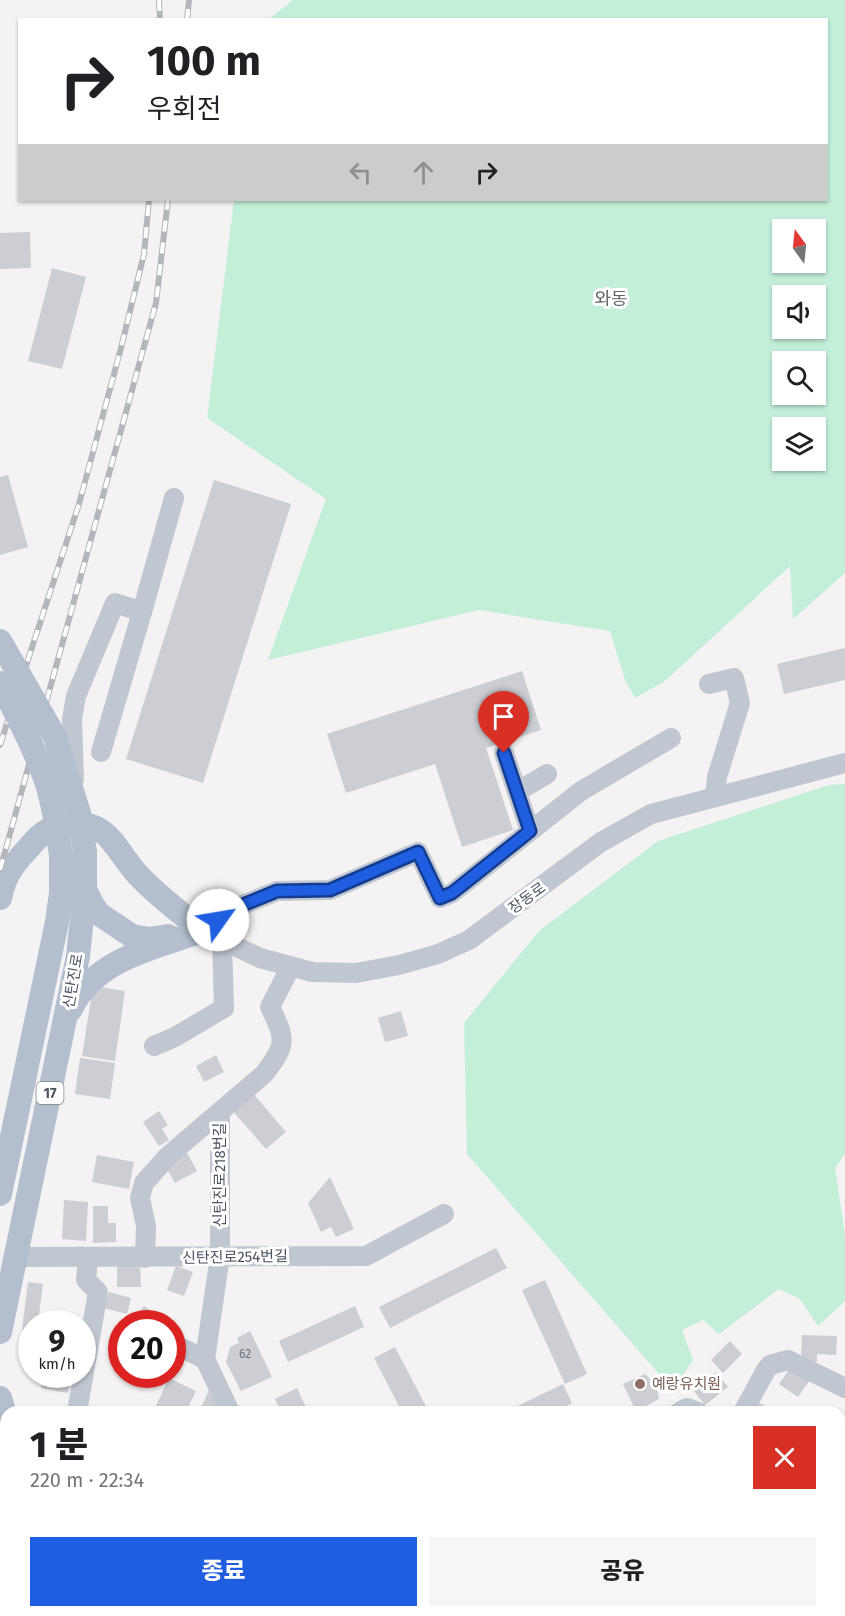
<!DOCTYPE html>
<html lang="ko">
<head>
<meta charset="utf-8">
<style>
	body { margin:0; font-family:"Fira Sans","Noto Sans KR",sans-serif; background:#f6f6f6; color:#202124; height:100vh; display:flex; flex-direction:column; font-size:22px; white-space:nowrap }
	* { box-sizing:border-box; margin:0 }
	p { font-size:20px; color:#757577 }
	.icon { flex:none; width:33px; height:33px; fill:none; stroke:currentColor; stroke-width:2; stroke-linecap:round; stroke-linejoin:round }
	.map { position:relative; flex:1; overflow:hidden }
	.drawer { position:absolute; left:0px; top:1406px; width:846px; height:212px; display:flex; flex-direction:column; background:#fff; border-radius:18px 18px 0 0; box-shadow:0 2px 4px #0004 }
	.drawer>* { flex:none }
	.top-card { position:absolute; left:18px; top:18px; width:810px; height:183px; border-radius:0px; box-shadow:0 2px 4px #0004; background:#fff; color:#202124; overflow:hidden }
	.needle { width:39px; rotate:345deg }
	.controls { position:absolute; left:772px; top:219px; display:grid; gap:12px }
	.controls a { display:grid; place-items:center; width:54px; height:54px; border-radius:0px; background:#fff; box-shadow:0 2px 4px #0004; font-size:30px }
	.speed { position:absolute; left:18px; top:1310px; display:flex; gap:12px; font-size:30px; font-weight:700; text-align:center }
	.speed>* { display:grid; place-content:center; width:78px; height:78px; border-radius:50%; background:#fff; box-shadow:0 2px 4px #0004; line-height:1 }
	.speed small { font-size:15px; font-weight:400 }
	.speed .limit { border:9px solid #d22; background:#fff; color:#111 }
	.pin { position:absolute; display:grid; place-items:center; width:51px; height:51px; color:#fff; margin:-62px -26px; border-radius:50% 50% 50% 0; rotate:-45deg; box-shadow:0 0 6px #0007 }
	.pin .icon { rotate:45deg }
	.me { position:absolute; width:66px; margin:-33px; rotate:58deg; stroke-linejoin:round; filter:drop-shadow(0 0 4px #0008) }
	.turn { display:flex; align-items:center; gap:21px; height:126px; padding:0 30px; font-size:27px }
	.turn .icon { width:78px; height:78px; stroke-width:2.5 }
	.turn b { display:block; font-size:42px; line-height:51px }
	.lanes { display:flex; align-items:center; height:57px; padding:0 30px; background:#0003; justify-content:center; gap:30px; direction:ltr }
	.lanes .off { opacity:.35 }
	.round { display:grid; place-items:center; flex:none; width:63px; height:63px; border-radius:0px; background:#f6f6f6 }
	.summary { display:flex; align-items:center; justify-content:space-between; height:102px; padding:0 30px }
	h1 { font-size:36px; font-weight:800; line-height:45px }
	.action { display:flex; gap:12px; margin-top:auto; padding:12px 30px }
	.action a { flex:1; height:69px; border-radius:0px; background:#1f5ee1; color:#fff; font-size:24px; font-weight:800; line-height:69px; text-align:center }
	.action a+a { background:#f6f6f6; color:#202124 }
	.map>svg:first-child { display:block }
</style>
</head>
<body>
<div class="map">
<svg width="845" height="1616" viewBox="0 0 845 1616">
	<rect width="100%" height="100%" fill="#f4f2f2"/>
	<g fill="#c3efd9" fill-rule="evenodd">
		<path d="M293,0h552v573l-52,46 -3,-53 -125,115 -30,17 -10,-18 -15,-49 -131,-21 -211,50 58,-161 -119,-81 27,-218h592v-180l-557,-1zM783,230h33v32h-33zM783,296h33v32h-33zM783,362h33v32h-33zM783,428h33v32h-33z"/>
		<path d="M845,784v370l-10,14 10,67v66l-27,25 -18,-27 -21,-10 -60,45 -16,-14 -21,10 11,30 -20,30 -206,-236 -3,-131 75,-92 119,-90 171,-56z"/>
		<path d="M497,1611h187l2,5h-189z"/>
	</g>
	<g fill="#ccced4">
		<path d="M30,232l1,36 -31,1v-36z"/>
		<path d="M52,268l34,9 -24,92 -34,-8z"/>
		<path d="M8,475l20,72 -28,8v-78z"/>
		<path d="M214,480l77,24 -88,279 -77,-24z"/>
		<path d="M845,648v32l-61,14 -7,-30z"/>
		<path d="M522,671l19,59 -55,18 27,82 -51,17 -27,-83 -89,29 -19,-59z"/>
		<path d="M93,986l32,5 -10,70 -33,-5z"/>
		<path d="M401,1011l7,25 -23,6 -7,-24z"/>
		<path d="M216,1055l8,17 -20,10 -8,-16z"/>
		<path d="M80,1058l35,5 -5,36 -35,-5z"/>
		<path d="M251,1091l35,41 -20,17 -36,-41z"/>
		<path d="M159,1111l9,14 -6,4 7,11 -10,6 -16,-24z"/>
		<path d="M186,1151l11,20 -22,12 -11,-19z"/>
		<path d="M97,1155l37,7 -5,27 -37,-7z"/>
		<path d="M330,1177l24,52 -18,8 -5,-10 -10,5 -13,-29z"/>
		<path d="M64,1200l24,2 -2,39 -24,-2z"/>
		<path d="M93,1206h15v17h8v19l-23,1z"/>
		<path d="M496,1248l11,20 -117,60 -11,-21z"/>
		<path d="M140,1261l1,26h-24v-25z"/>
		<path d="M176,1266l17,6 -9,24 -17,-6z"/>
		<path d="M545,1280l42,94 -22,10 -43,-94z"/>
		<path d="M28,1282l15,2 -5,39h-6v8l-10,-2z"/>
		<path d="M109,1292l22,6 -4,16 -23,-6z"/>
		<path d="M144,1306l25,17h-37z"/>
		<path d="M355,1306l9,21 -76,35 -9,-21z"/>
		<path d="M250,1331l22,46 -31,14 -15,-29 4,-15 9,-4 -2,-5z"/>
		<path d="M802,1335l35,1 -1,19 -19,-1v8l-16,-1z"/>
		<path d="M730,1341l12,13 -19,19 -12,-13z"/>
		<path d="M395,1347l34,65h-27l-28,-54z"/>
		<path d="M791,1367l19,13 -12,17 -19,-13z"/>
		<path d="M716,1372l12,15 -23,18 -12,-15z"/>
		<path d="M44,1374h28l-4,19 -27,-5z"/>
		<path d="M645,1374l11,11 3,14 -23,12 -13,-27z"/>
		<path d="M169,1378l27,13 -10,21h-33z"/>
		<path d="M563,1384l9,19 -17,9h-50z"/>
		<path d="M297,1388l11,24h-27l-6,-13z"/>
		<path d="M209,1390l10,22h-20z"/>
		<path d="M755,1400l20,12h-26z"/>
		<path d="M146,1611h38l2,5h-50z"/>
		<path d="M408,1611h20l1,5h-20z"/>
		<path d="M433,1611h29l1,5h-29z"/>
		<path d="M695,1611h23l1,5h-22z"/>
	</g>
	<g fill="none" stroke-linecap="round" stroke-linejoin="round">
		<g stroke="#c0c7d0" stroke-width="20">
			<path d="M709,684l25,-6 6,25 -23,74 -2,19"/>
			<path d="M671,738l-90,53 -129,102 -12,5 -22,-46 -88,38 -53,1 -44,18 -30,22 57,27 52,14 44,1 43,-8 39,-11 31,-14 132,-98 50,-28 194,-51"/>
			<path d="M101,752l41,-140"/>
			<path d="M504,753l26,78"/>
			<path d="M74,779l-2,-60 4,-23 39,-93 27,9 32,-114"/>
			<path d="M517,792l30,-18"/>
			<path d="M154,1046l21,-9 49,-29 -2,-66"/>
			<path d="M220,1112v144l-15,103 25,53"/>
			<path d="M15,1257l351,-1 78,-42"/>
			<path d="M145,1258l1,-32 -6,-28 4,-15 24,-27 96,-82c23,-30 22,-34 6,-67l20,-39"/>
			<path d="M173,1344l32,15"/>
			<path d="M77,1412l21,-120 -12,-12 2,-22"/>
			<path d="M679,1412l8,-4 11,4"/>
			<path d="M743,1412l23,-42 4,-5 18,-5 57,28"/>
			<path d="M840,1491h5"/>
			<path d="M0,1592l6,-4"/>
			<path d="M335,1611l3,5"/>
			<path d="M397,1611l1,5"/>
			<path d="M728,1611l2,5"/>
			<path d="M246,1616l11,-5"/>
			<path d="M482,1616l2,-5"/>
		</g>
		<g stroke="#b3becf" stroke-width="24">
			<path d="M85,889l7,15 7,10 33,22 17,3 19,-3"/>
			<path d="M0,898c5,-26 16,-36 32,-54 9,-11 21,-18 35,-20 44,-5 48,28 73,53 19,20 42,37 63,54"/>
			<path d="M71,1009c23,-50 85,-62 132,-78"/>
			<path d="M0,1194l57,-272 4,-29v-38"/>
			<path d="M0,1332l78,-376 7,-67v-37"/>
			<path d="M0,1398l6,20"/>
			<path d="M0,1479l6,15"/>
			<path d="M66,1611l2,5"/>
			<path d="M96,1611l2,5"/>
		</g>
		<defs>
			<g id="rail">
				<path d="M159,0l1,20"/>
				<path d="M187,20l2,-20"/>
				<path d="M0,745l79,-241 42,-156 23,-94 5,-54"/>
				<path d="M0,870l156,-567 12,-103"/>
			</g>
		</defs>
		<use href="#rail" stroke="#b4b6bc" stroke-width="6"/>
		<use href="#rail" stroke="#fff" stroke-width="4" stroke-dasharray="11" stroke-linecap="butt"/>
		<g stroke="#b3becf" stroke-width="24">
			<path d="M0,641l55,96 24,76 6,39"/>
			<path d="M0,683c17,31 34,64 46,98 8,24 11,49 15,74"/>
		</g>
	</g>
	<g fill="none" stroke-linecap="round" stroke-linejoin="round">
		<defs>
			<path id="route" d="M218,920l15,-11 44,-18 53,-1 88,-38 22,46 12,-5 78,-62 -26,-78"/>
		</defs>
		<use href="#route" stroke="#143d92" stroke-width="15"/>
		<use href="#route" stroke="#1f5ee1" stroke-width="10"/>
	</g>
	<circle fill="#8d6e63" stroke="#fff" stroke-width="2" cx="640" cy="1384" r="6"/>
	<g text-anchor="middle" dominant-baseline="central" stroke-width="6" stroke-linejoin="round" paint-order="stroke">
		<g font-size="12" fill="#6a727c">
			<text x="245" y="1354">62</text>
		</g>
		<rect fill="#fff" stroke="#80878f" stroke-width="1.5" x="36.5" y="1082" width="27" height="22" rx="4.5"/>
		<g font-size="14" font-weight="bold" fill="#4a535f">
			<text x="50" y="1093">17</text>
		</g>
		<g font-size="15" fill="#4a535f" stroke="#fff">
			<text transform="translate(527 898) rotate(-36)">장동로</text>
			<text transform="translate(73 981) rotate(-80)">신탄진로</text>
			<text transform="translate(220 1175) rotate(-90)">신탄진로218번길</text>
			<text transform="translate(235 1257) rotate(-1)">신탄진로254번길</text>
		</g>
		<g font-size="15" fill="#785e54" stroke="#fff" text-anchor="start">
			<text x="652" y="1384">예랑유치원</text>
		</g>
		<g font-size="18" fill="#5e6167" stroke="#fff">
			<text x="611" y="299">와동</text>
		</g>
	</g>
</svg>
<div class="controls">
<a><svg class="needle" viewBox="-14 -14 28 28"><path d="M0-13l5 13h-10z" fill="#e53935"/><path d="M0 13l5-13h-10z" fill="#757577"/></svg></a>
<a><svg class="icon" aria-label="sound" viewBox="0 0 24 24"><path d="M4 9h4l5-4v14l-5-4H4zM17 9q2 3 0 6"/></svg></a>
<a><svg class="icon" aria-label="search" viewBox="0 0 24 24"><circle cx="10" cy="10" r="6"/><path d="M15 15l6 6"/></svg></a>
<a><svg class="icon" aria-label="layers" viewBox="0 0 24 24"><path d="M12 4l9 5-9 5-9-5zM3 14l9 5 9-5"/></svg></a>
</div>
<div class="speed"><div>9<small>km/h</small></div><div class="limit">20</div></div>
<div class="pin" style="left:504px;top:753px;background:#d93025"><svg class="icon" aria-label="arrive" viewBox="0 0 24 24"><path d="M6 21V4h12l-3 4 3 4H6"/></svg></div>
<svg class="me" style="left:218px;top:920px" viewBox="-20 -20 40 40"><circle r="19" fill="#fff"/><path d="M0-13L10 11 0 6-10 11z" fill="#1f5ee1"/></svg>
<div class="top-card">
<div class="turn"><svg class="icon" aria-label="right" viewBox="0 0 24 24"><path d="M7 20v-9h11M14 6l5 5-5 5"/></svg><div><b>100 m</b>우회전</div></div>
<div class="lanes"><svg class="icon off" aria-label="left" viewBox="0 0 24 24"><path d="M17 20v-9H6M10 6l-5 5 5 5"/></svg><svg class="icon off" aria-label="ahead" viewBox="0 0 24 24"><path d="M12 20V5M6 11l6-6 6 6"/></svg><svg class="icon" aria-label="right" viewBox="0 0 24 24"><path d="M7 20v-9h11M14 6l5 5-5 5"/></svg></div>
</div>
<section class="drawer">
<div class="summary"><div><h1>1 분</h1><p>220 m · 22:34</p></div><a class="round" style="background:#d93025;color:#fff"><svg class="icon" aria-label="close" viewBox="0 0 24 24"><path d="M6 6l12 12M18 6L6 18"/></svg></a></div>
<div class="action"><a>종료</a><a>공유</a></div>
</section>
</div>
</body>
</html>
